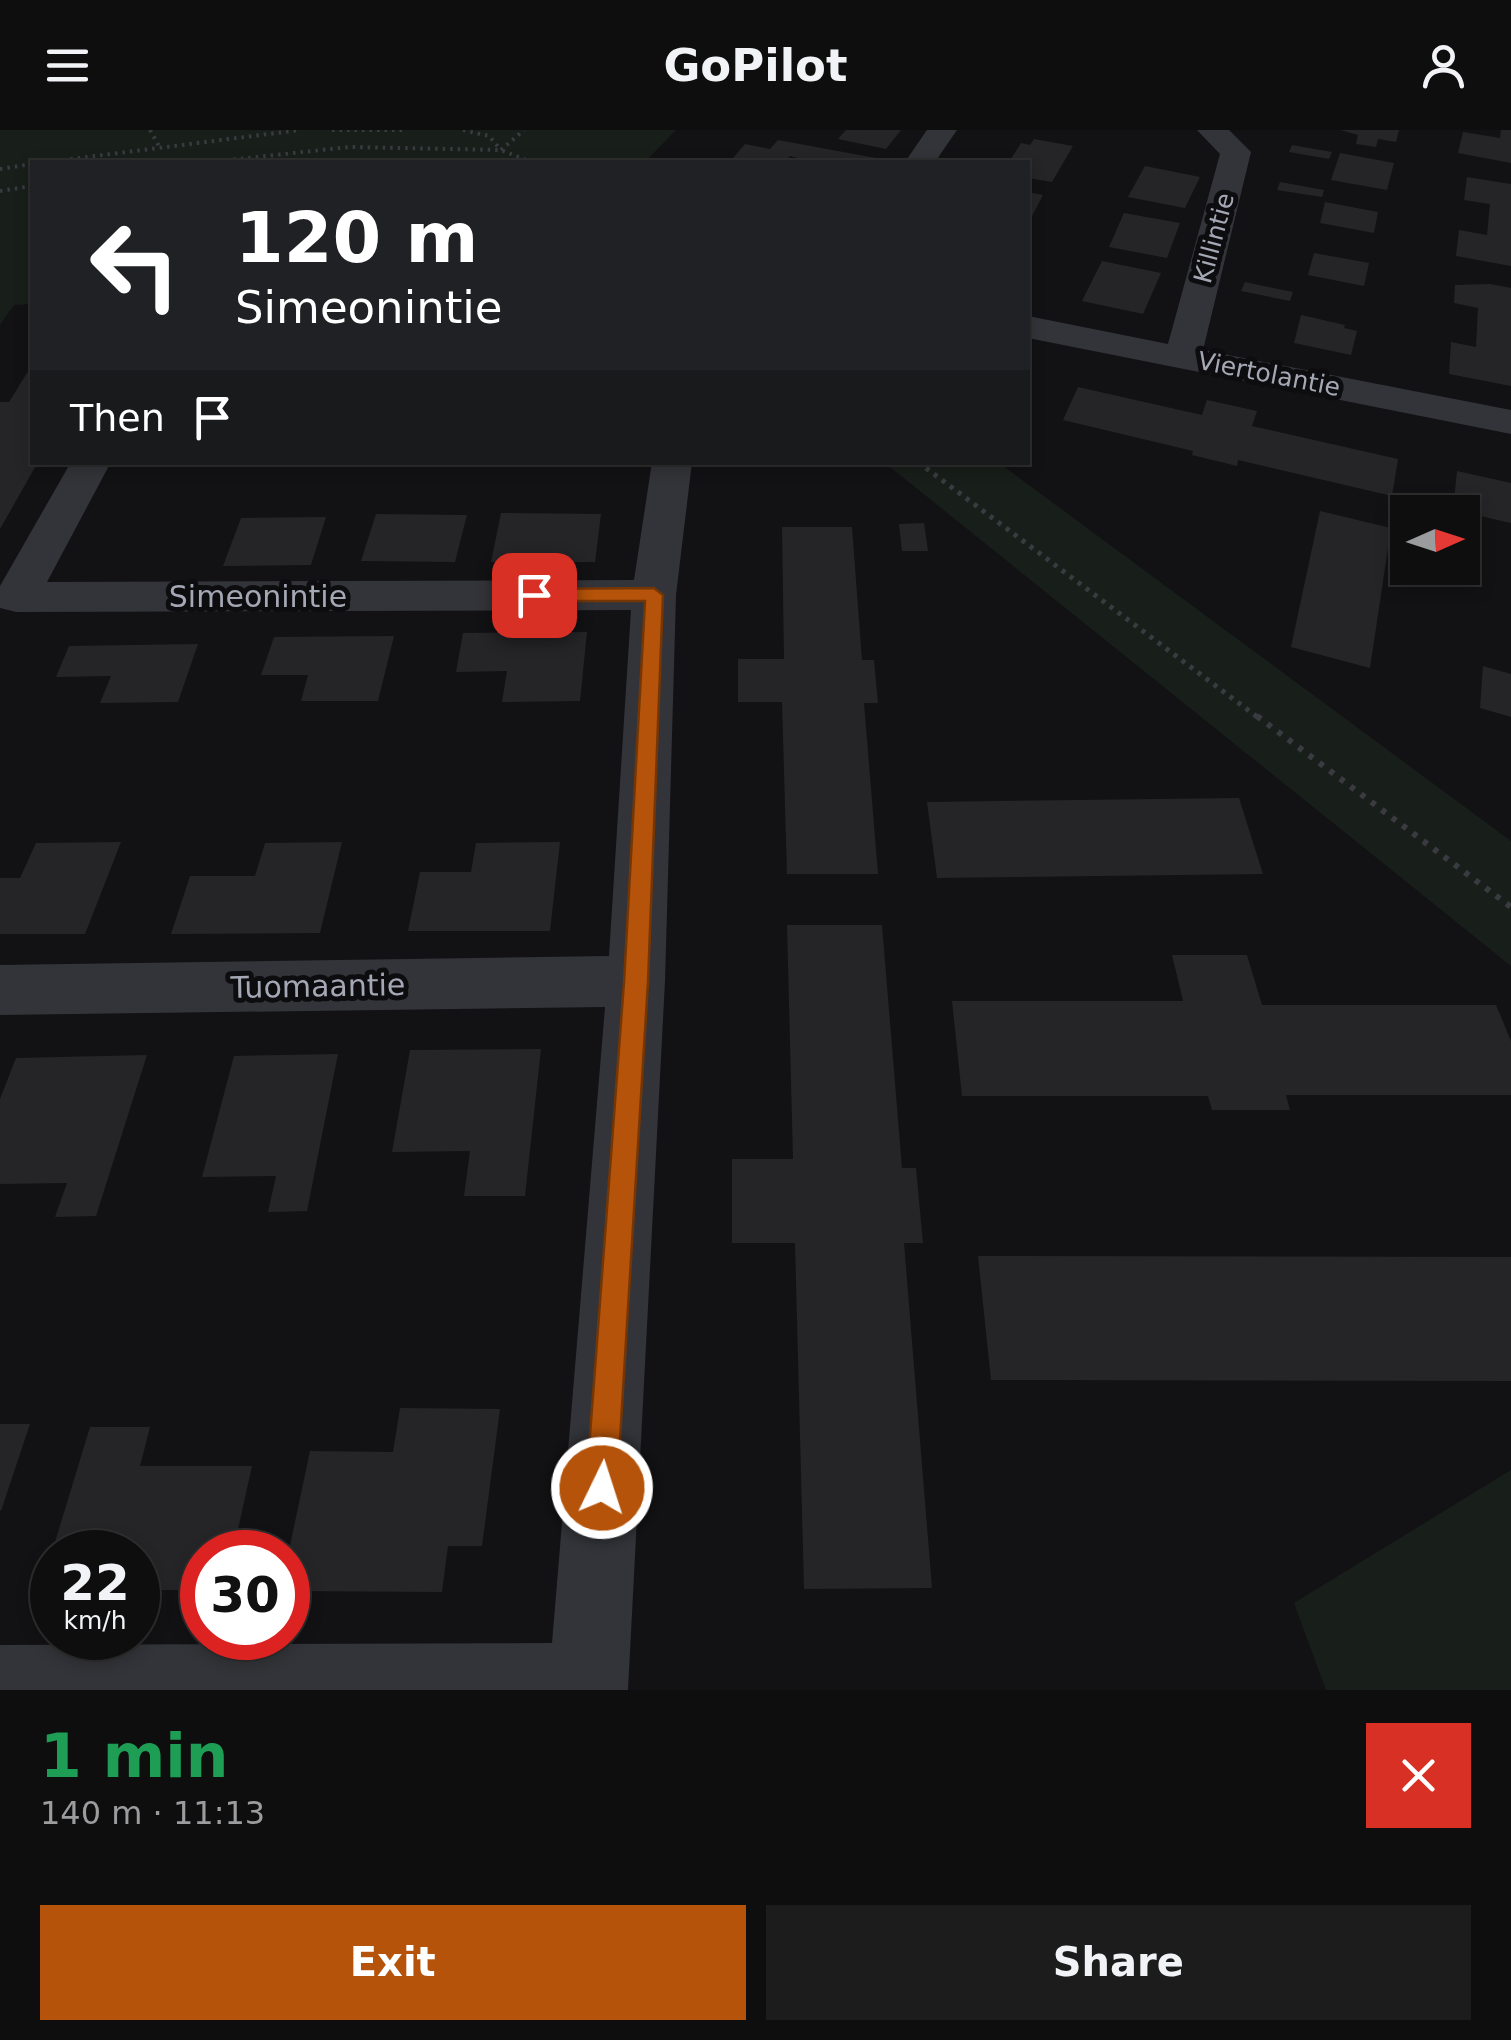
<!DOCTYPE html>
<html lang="en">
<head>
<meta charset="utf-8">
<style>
	body { margin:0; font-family:"DejaVu Sans",sans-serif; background:#1c1c1d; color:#f1f3f6; height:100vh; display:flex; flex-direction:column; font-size:38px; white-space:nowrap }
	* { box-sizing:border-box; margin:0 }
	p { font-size:32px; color:#9b9c9e }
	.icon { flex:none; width:55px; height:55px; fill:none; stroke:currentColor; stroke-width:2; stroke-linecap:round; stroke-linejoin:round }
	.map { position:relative; height:1560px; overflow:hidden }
	.side { display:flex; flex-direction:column; background:#0e0e0f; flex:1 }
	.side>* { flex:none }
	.hud { position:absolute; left:30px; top:30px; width:1000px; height:305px; border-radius:0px; box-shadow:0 5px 15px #0003,0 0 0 2px #2e2e2f; background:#202124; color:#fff; overflow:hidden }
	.needle { width:65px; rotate:87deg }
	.tools { position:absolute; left:1390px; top:365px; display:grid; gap:20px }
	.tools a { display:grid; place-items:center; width:90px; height:90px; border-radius:0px; background:#0e0e0f; box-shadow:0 5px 15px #0003,0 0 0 2px #2e2e2f; font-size:50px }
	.speed { position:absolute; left:30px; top:1400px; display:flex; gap:20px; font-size:50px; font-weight:700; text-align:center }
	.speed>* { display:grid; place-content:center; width:130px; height:130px; border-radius:50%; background:#0e0e0f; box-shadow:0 5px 15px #0003,0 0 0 2px #2e2e2f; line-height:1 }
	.speed small { font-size:25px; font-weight:400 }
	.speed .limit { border:15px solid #d22; background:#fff; color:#111 }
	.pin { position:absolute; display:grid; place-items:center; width:85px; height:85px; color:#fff; margin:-42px; border-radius:20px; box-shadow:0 5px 15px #0006 }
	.me { position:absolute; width:110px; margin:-55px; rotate:4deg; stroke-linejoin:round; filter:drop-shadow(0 0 8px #0008) }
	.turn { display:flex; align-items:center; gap:35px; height:210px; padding:0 40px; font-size:45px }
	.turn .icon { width:130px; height:130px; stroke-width:2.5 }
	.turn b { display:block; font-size:70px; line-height:85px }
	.then { display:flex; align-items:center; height:95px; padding:0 40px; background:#0003; gap:20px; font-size:38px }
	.round { display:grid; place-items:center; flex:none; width:105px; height:105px; border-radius:0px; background:#1c1c1d }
	.headline { display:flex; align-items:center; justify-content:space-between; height:170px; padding:0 40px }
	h1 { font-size:60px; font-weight:700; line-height:75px; color:#1e9e55 }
	.cta { display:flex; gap:20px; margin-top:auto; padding:20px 40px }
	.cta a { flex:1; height:115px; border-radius:0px; background:#b45309; color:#fff; font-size:40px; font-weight:700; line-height:115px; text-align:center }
	.cta a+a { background:#1c1c1d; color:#f1f3f6 }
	header { display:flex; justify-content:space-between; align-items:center; height:130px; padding:0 40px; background:#0e0e0f; font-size:45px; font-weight:700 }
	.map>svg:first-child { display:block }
</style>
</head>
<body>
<header><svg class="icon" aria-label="menu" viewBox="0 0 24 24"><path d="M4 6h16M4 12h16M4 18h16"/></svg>GoPilot<svg class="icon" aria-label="person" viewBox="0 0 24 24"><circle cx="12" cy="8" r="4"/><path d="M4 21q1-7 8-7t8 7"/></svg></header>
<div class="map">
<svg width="1511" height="1560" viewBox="0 0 1511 1560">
	<rect width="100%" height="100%" fill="#121214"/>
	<g fill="#181e1a">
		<path d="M0,0h676l-31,32h-613v142l-18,1 -14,20z"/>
		<path d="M885,333h114l512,378v125z"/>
		<path d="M1511,1340v220h-185l-32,-87z"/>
	</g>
	<g fill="#252528">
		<path d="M846,0h55l-15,19 -48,-10z"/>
		<path d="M1340,0h59l-3,12 -18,-3 -2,8 -20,-3 2,-9z"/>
		<path d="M1501,0h10v33l-53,-10 5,-21 37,6z"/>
		<path d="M1034,9l39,7 -21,36 -24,-4v-16h-19l12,-19 9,2z"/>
		<path d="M778,10l114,21 -1,1h-77l-24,-6 -6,6 -51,-4 12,-14 25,5z"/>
		<path d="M1292,15l40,7 -3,7 -40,-7z"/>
		<path d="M1340,23l54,10 -7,27 -56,-10z"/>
		<path d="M1145,36l55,11 -15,31 -57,-11z"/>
		<path d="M1467,47l44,7v82l-55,-10 3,-26 28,5 3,-31 -26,-4z"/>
		<path d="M1280,52l44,8 -2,7 -45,-7z"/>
		<path d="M1028,62l15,3 -15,29z"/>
		<path d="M1325,72l53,10 -4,21 -54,-10z"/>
		<path d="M1124,83l56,10 -13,35 -58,-11z"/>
		<path d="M1314,123l55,10 -5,23 -56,-11z"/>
		<path d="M1102,131l59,12 -18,41 -61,-13z"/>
		<path d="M1245,152l48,10 -3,9 -49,-10z"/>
		<path d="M1490,154l21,4v98l-62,-12 2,-32 25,5 2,-39 -24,-5 1,-18z"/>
		<path d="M1301,185l44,10 -1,3 13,3 -6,24 -57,-12z"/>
		<path d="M32,235v97h6l-38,67v-127h9z"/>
		<path d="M1078,257l124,28 5,-15 50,11 -5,15 146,33 -6,37 -154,-36 -1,6 -45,-11 1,-4 -130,-31z"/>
		<path d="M1457,341l54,12v40l-58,-13z"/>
		<path d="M1320,381l71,17 -21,140 -79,-21z"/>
		<path d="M501,383l100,1 -6,48h-104z"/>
		<path d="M376,384l91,1 -12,47 -94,-1z"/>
		<path d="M326,387l-15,48 -88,1 18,-48z"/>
		<path d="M924,393l4,28h-26l-3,-27z"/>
		<path d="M782,397h70l10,133h12l4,43h-14l14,171h-91l-5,-172h-44v-43h46z"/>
		<path d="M587,502l-7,69 -78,1 5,-31 -51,1 7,-39z"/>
		<path d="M394,506l-16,65h-77l7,-26h-47l13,-38z"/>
		<path d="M198,514l-20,58 -78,1 11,-27 -55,1 13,-31z"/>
		<path d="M1483,536l28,8v43l-31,-9z"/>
		<path d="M1239,668l24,76 -326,4 -10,-76z"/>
		<path d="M121,712l-36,92h-85v-56h20l16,-35z"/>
		<path d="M342,712l-22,91 -149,1 19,-58h65l10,-33z"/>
		<path d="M560,712l-10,89h-142l12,-59h51l5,-29z"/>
		<path d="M787,795h95l20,243h14l7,75h-19l28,345 -128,1 -9,-346h-63v-84h61z"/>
		<path d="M1172,825h75l15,50h234l15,36v54h-225l4,15h-78l-4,-14h-246l-10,-95h231z"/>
		<path d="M541,919l-16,147h-61l6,-45 -78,1 18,-102z"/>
		<path d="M338,924l-31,157 -39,1 8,-36 -74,1 32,-121z"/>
		<path d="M147,925l-51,161 -41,1 12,-34 -67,1v-85l16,-41z"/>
		<path d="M978,1126l533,1v124l-520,-1z"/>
		<path d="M400,1278l100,1 -18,137h-34l-6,46 -154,-1v-36l22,-104 83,1z"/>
		<path d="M0,1294h30l-29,87 -1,-1z"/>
		<path d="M90,1297h60l-10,39h112l-19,86h-31v38h-64v-38h-86z"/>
	</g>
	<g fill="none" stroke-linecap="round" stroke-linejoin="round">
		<g stroke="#393b40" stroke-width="4" stroke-dasharray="2.5 5" stroke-linecap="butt">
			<path d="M150,0l10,18"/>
			<path d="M332,0h75"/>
			<path d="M463,0l26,6 11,13"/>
			<path d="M501,20l23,-20"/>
			<path d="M48,32l252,-32"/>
			<path d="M211,32l138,-15 152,3 30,12"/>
			<path d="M0,39l32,-5"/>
			<path d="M0,61l32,-5"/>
		</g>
		<path stroke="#393b40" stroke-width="5" stroke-dasharray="4 6" stroke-linecap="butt" d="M918,332l342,257"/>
		<path stroke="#393b40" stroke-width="6" stroke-dasharray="5 8" stroke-linecap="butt" d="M1257,586l254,191"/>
		<g fill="#333439" fill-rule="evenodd">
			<path d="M927,0h30l-22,32h-30z"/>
			<path d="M1197,0h32l22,22 -48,198 308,60v24l-483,-96v-22l140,28 52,-190z"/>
			<path d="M71,332h40l-64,120 587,-2 18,-118h40l-16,133 -11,386 -37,709h-628v-45l552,-2 53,-636 -605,8v-50l609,-9 22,-346 -615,2 -16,-4v-22z"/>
		</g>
	</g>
	<path fill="#b45309" stroke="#753606" stroke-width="2.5" d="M654,458l9,7 -15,387 -31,506 -5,11 -10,4 -11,-4 -5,-11 38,-506 21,-381h-111l-9,-6 9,-6z"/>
	<g text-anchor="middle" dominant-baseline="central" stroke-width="10" stroke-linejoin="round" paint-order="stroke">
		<g font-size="25" fill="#a4a8b4" stroke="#0d0d0f">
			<text transform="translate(1214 108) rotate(-75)">Killintie</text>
			<text transform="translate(1269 244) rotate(11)">Viertolantie</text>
		</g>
		<g font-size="30" fill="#a4a8b4" stroke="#0d0d0f">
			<text x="258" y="466">Simeonintie</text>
			<text transform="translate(318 856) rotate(-1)">Tuomaantie</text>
		</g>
	</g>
</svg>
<div class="tools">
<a><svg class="needle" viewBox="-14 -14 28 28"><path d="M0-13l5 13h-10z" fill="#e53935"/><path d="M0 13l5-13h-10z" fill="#9b9c9e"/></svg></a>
</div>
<div class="speed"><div>22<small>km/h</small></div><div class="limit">30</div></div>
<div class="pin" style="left:534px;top:465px;background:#d93025"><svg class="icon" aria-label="arrive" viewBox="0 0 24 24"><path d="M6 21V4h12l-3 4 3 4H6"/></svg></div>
<svg class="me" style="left:602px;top:1358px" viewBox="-20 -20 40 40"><circle r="17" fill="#b45309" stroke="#fff" stroke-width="3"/><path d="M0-11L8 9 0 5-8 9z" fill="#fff"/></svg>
<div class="hud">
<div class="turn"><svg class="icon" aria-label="left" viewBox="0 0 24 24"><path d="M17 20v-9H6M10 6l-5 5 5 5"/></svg><div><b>120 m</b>Simeonintie</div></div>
<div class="then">Then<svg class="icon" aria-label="arrive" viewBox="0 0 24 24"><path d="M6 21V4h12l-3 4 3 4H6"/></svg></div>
</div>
</div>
<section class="side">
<div class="headline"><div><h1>1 min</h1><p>140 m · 11:13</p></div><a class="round" style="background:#d93025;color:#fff"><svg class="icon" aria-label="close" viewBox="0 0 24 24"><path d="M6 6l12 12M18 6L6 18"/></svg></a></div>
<div class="cta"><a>Exit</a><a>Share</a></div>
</section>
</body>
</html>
